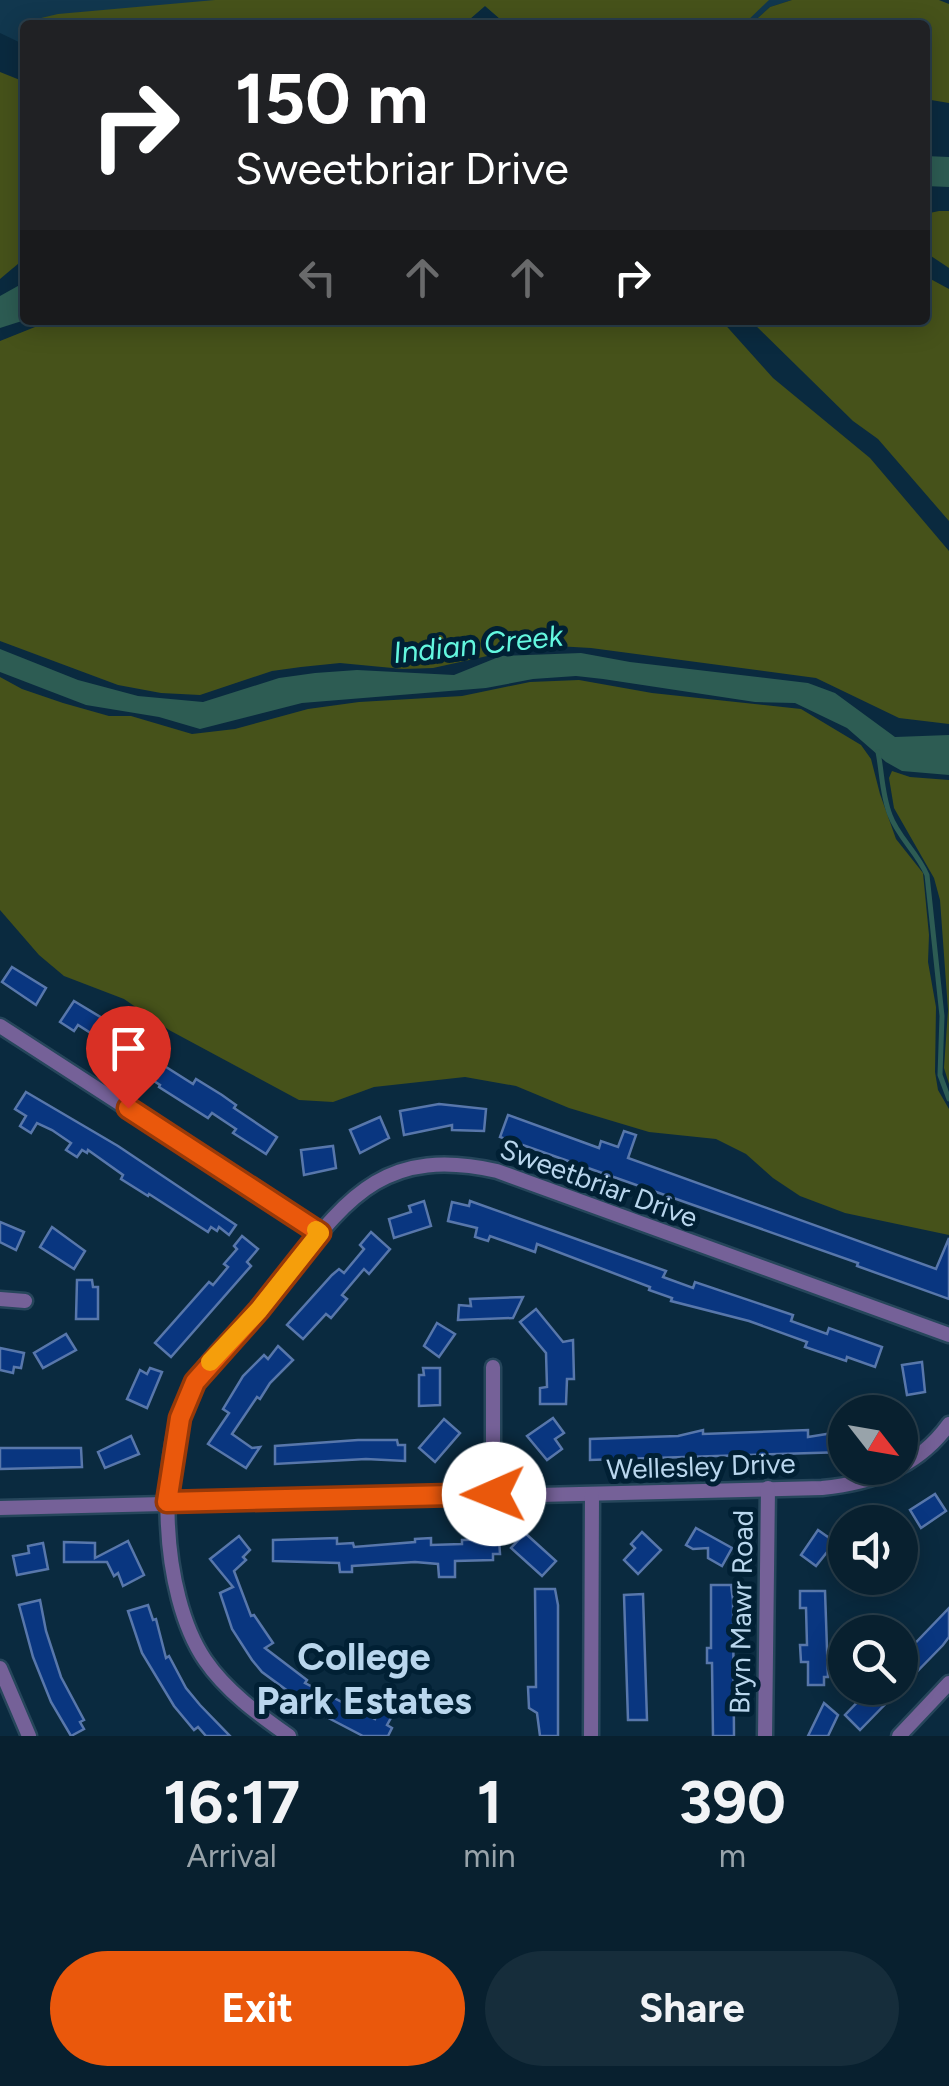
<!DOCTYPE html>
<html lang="en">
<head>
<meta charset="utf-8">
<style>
	body { margin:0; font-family:Figtree,sans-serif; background:#162d3b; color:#f1f3f6; height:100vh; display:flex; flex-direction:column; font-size:38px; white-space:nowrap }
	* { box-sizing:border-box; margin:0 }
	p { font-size:32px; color:#98a3aa }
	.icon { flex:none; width:55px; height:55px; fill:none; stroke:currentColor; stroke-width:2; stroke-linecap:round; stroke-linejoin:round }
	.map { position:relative; height:1736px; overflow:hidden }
	.drawer { display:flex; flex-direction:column; background:#08202f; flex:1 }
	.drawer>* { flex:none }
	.guide { position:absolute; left:20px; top:20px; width:910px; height:305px; border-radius:10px; box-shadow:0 5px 25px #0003,0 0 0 2px #293e4b; background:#202124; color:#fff; overflow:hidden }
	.needle { width:65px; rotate:121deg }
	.buttons { position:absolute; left:828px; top:1395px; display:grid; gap:20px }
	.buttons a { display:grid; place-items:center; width:90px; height:90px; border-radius:50%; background:#08202f; box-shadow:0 5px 25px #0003,0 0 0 2px #293e4b; font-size:50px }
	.pin { position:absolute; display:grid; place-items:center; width:85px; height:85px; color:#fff; margin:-102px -42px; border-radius:50% 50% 50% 0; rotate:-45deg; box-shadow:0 0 10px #0007 }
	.pin .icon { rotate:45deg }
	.me { position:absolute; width:110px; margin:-55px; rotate:269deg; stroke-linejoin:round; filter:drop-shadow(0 0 8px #0008) }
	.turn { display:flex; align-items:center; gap:35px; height:210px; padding:0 50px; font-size:45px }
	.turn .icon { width:130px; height:130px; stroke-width:2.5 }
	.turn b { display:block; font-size:70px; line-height:85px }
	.lanes { display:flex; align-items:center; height:95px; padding:0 50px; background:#0003; justify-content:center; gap:50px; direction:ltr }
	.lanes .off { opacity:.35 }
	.eta { display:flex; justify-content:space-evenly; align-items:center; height:170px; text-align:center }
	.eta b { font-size:60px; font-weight:700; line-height:70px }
	.cta { display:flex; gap:20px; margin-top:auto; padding:20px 50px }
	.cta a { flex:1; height:115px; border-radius:60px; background:#ea580c; color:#fff; font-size:40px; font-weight:700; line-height:115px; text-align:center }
	.cta a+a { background:#162d3b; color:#f1f3f6 }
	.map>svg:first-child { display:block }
</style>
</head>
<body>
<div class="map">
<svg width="949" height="1736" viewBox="0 0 949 1736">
	<rect width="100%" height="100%" fill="#0a2a3f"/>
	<path fill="#11374e" d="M0,0h792l-22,7 -20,18h-243l-22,-19 -22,19h-438v20l-25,-12z"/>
	<g fill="#46521a">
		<path d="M215,0h554l-26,25h-236l-22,-19 -22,19h-430l8,-7 17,-4z"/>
		<path d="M792,0h147l10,4v99l-24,-4v-74h-175l20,-18z"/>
		<path d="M0,72l25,10v176l-25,21z"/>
		<path d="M939,211h10v57l-24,-16v-38z"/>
		<path d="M925,276l24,13v232l-71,-82 -25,-18 -103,-101h175z"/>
		<path d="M150,320h571l52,58 97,80 79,93v173l-50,-6 -83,-40 -225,-30 -35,-2 -42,4 -81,18 -30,1 -63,-6 -39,4 -29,4 -72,24 -39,-2 -43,-8 -118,-44v-300l35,-14h95z"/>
		<path d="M0,677l22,12 41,14 46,13h22l61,18 43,-5 73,-20 51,-7 103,-6 68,-14 49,-2 73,13 149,16 60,36 10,14 9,35 16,45 27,34 6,62 -1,27 8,45 -1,65 3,18 11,19v126l-104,-22 -45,-17 -27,-18 -27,-24 -30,-15 -67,-7 -80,-24 -53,-22 -51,-9 -91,10 -41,15 -34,-2 -130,-70 -45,-31 -60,-23 -25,-21 -39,-45z"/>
		<path d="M892,771l18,6 39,3v304l-5,-16 4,-58 -8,-110 -6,-22 -40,-70 -5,-30z"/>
	</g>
	<g fill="#2d5c53">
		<path d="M925,156l24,1v30l-24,-1z"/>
		<path d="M25,282v38l-25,8v-32z"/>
		<path d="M0,649l78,31 60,16 65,6 76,-24 36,-5 42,-3 97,5 47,-19 80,-3 49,9 178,21 27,10 60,44 54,-2v40l-47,-4 -16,-9 -39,-34 -52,-25 -40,-1 -152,-23 -27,-3 -43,3 -47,9 -184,15 -102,26 -41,-12 -73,-12 -86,-33z"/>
	</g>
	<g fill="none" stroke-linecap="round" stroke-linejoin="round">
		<path stroke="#2d5c53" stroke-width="5" d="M878,752c4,20 4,43 12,63 8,22 27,37 37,60l15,141 -2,59 9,24"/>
	</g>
	<g fill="#093680" stroke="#5877ab" stroke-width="2.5">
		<path d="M12,967l34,21 -10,17 -34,-23z"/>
		<path d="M74,1001l28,17 -2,3 55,39 38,24 3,-5 26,16 14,10 -2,3 43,29 -11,17 -33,-21 3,-4 -24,-16 -4,5 -49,-31 1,-2 -49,-32 3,-5 -36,-23 -4,6 -14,-9z"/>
		<path d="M26,1092l92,54 118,79 -7,10 -10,-8 -2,4 -6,-4 -3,5 -59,-38 -1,2 -27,-17 2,-4 -35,-25 -1,3 -5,-3 -5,7 -11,-7 5,-7 -19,-13 -15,-7 -6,10 -11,-7 6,-10 -11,-7z"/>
		<path d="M439,1104l47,5 -2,22 -32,-1v-5l-48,10 -4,-24z"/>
		<path d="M508,1115l91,33 2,-7 17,6 6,-16 12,4 -8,23 308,111 13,-31v61l-92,-33 1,-3 -358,-126z"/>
		<path d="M380,1117l9,21 -29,15 -10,-23z"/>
		<path d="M333,1146l3,22 -32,7 -3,-25z"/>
		<path d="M424,1201l7,25 -37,12 -5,-19 22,-7 -2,-6z"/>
		<path d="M470,1201l196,70 -3,6 30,11 2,-6 98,33 -2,6 36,13 2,-6 53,19 -7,20 -28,-10 -1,4 -41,-14 2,-5 -58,-21 -78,-20 1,-3 -23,-8 1,-3 -113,-43 -2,8 -45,-16 -2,5 -13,-4 2,-9 -29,-7 4,-19 17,4z"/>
		<path d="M0,1222l24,10 -8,18 -16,-8z"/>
		<path d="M52,1227l33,24 -11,18 -34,-22z"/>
		<path d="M371,1232l19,17 -21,25 -5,-5 -22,26 5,4 -16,19 -5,-4 -23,25 -16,-14 45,-50 7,-6 5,4 20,-24 -4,-4z"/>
		<path d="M242,1236l16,13 -11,13 4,4 -80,91 -16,-14 54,-61 4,3 15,-18 -4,-3 13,-15 -3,-3z"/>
		<path d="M77,1280h15l1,7h5v32h-22z"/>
		<path d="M523,1297l-10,21 -55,2 1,-15 12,1 -1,-7z"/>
		<path d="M536,1309l27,33 10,-2 1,39h-7l-1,25h-26v-16l7,-1 -1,-34 -26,-31z"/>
		<path d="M437,1323l18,11 -16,23 -15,-11z"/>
		<path d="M66,1334l10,16 -33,18 -9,-15z"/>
		<path d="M278,1346l15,14 -23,23 -10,16 -3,-2 -25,37 20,14 8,-1 -14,21 -38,-24 21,-31 -6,-4 20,-33 21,-21 4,4z"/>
		<path d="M0,1348l24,5 -3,15 -7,-1 -1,6 -13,-3z"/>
		<path d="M922,1362l3,30 -18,3 -5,-30z"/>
		<path d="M150,1368l12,4 -15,36 -20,-9 13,-29 7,4z"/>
		<path d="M423,1368h17v37l-21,1v-31h5z"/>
		<path d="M553,1418l11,15 -9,6 7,10 -15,11 -20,-24z"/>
		<path d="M444,1419l16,14 -25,29 -16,-14z"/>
		<path d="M703,1430v4l105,-4v7l37,-6v21l-255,8v-21l88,-3z"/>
		<path d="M131,1436l8,18 -34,14 -7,-16z"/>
		<path d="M358,1440h39l1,5h7v16l-39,-2 -91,5v-18z"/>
		<path d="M0,1448h81l1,19 -82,2z"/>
		<path d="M935,1494l11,17 -25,17 -11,-18z"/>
		<path d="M696,1528l36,20 -10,18 -14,-8v-10l-15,1 -7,-4z"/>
		<path d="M818,1530l17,12 -19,24 -15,-11z"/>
		<path d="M642,1532l19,18 -23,24 -14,-14 11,-12 -4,-4z"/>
		<path d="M525,1533l31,28 -14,15 -31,-28z"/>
		<path d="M239,1536l11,14 -7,7 3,3 -12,11 17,45 3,-1 19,28 -8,5 42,32 -2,3 70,36 4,-9 13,6 -5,9 5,3 -4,8h-25l-48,-25 -53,-39 -10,-12 -20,-31 -12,-36 13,-6 -23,-28z"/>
		<path d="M337,1538v6l16,-1 1,4 61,-5v-3l16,-1v7l31,-1v-4l37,-1 1,15h-7v6l-38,1v16h-16l-1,-13 -23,-2 -63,4v6h-12l-1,-9 -66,-2v-21z"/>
		<path d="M128,1541l16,34 -21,11 -5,-13 -4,3 -7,-14h-43v-20l31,1v15z"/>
		<path d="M43,1543l5,26 -31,6 -4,-19 16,-3 -1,-7z"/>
		<path d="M711,1585h20l2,15 1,136h-21l-1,-73h-5v-15h4z"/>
		<path d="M535,1589h20l3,16v131h-18l-3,-23 -8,-5 -1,-21h8z"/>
		<path d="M800,1591h25l3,86h-4v8h-16v-23h-7l-1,-17h7l-1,-37h-6z"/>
		<path d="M643,1594l4,126h-19l-4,-125z"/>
		<path d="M40,1600l6,31 15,46 23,43 -4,2 4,7 -13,7 -20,-34 -18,-45 -14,-52z"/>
		<path d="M148,1605l5,15 3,-1 10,39 3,-2 17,32 14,17 30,31h-24l-8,-9 -4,3 -20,-24 -32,-53 -14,-42z"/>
		<path d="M949,1608v29l-6,8 -83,85 -15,-15 26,-27h29v-29z"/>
		<path d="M824,1703l14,12 -10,21h-20z"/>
	</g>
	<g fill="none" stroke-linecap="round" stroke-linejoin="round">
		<defs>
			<g id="street">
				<path d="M0,1026l320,207"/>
				<path d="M0,1299l25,2"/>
				<path d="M493,1367v127"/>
				<path d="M0,1508l822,-20c51,-5 96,-21 127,-64"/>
				<path d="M0,1668l29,68"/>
				<path d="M289,1736c-31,-22 -63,-45 -84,-76 -45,-66 -51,-211 -10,-279 21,-34 55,-60 80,-92 68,-84 102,-145 222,-118l452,164"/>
				<path d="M591,1736l1,-241"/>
				<path d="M765,1736l3,-248"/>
				<path d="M899,1736l50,-53"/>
			</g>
		</defs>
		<use href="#street" stroke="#26465b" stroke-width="19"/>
		<use href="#street" stroke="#756198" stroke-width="14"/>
	</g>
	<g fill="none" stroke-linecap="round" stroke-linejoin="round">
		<defs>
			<path id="route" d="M128,1108l192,125 -61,77 -64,72 -15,36 -13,84 327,-8"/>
		</defs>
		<use href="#route" stroke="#983908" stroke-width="25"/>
		<use href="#route" stroke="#ea580c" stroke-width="18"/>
		<path stroke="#f59e0b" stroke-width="18" d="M210,1362l49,-52 61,-77 -4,-3"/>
	</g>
	<g text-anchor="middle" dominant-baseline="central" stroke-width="10" stroke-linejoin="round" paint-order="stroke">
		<g font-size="28" fill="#b9d6ed" stroke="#012034">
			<text transform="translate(599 1183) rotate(20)">Sweetbriar Drive</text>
			<text transform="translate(701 1466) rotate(-2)">Wellesley Drive</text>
			<text transform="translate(741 1612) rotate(-89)">Bryn Mawr Road</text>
		</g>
		<g font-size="30" font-style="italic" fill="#63f7df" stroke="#012034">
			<text transform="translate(478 644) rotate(-6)">Indian Creek</text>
		</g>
		<g font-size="38" font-weight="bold" fill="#b9d6ed" stroke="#012034">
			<text x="364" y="1657">College<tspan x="364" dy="44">Park Estates</tspan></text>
		</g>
	</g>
</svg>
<div class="buttons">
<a><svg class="needle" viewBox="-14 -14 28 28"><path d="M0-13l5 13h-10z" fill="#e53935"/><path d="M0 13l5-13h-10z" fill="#98a3aa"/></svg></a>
<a><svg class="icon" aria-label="sound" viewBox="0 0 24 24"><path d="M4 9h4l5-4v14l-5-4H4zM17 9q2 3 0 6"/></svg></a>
<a><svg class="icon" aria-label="search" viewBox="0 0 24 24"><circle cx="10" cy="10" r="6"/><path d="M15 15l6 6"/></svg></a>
</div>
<div class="pin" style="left:128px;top:1108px;background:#d93025"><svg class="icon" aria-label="arrive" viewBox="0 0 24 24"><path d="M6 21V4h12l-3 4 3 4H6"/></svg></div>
<svg class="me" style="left:494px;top:1494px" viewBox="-20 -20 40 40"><circle r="19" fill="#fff"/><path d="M0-13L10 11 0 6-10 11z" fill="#ea580c"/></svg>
<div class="guide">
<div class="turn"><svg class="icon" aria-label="right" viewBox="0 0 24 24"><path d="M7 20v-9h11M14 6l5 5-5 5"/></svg><div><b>150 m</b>Sweetbriar Drive</div></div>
<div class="lanes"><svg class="icon off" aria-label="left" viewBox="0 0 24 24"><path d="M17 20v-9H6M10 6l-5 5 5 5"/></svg><svg class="icon off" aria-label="ahead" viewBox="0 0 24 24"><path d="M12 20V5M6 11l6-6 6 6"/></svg><svg class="icon off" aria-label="ahead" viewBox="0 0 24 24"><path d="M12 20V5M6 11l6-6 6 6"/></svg><svg class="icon" aria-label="right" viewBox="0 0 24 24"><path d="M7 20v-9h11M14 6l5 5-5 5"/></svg></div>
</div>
</div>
<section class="drawer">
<div class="eta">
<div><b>16:17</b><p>Arrival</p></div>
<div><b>1</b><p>min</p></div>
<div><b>390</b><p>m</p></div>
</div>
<div class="cta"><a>Exit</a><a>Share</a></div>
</section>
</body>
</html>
